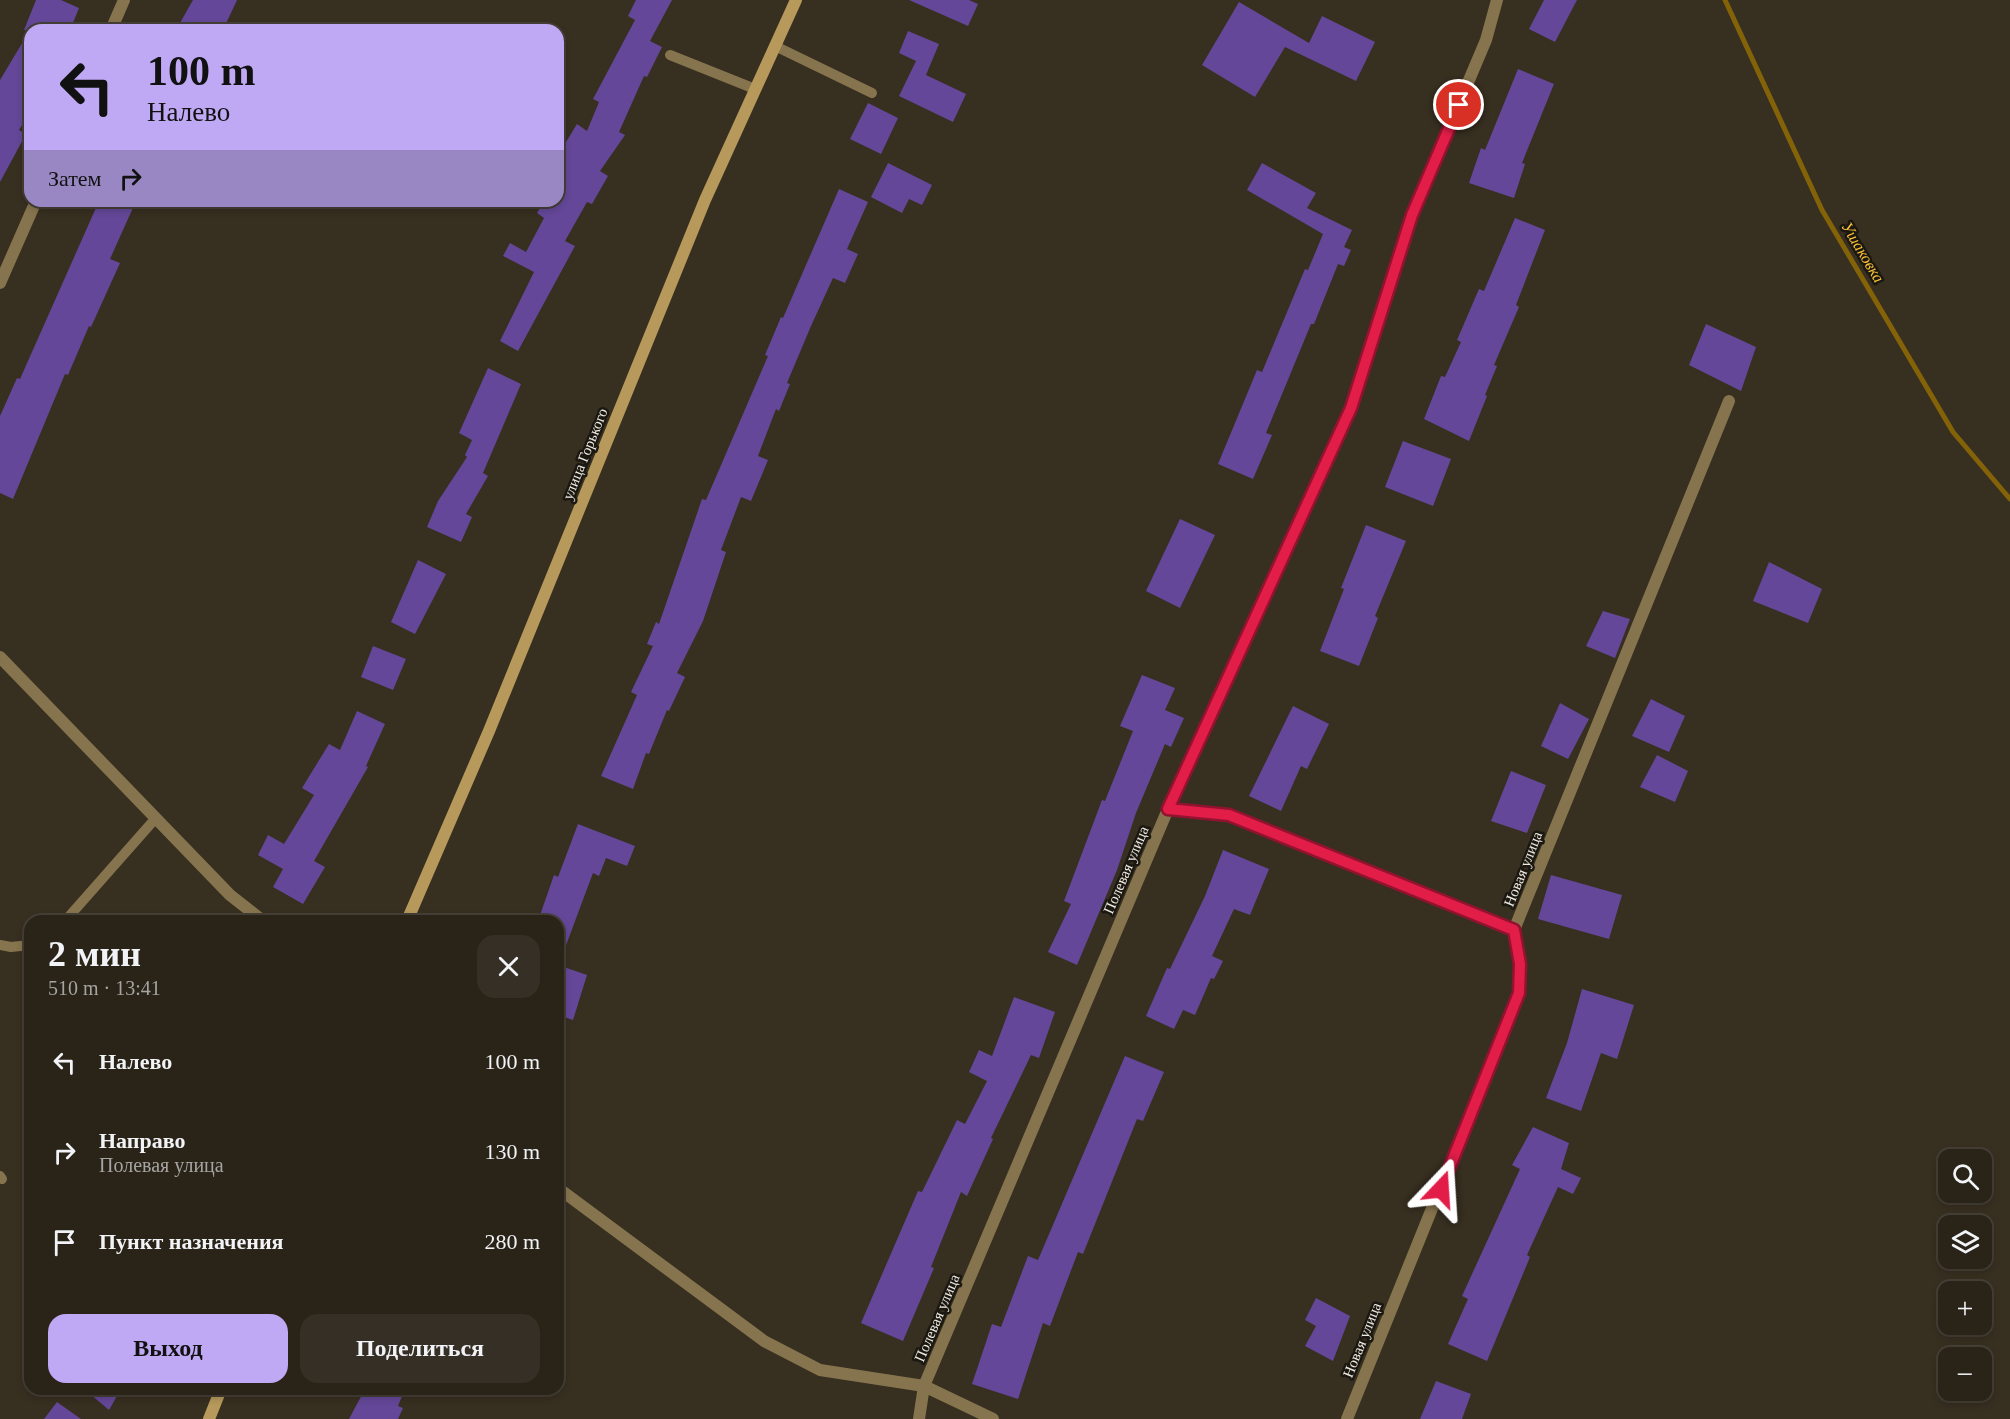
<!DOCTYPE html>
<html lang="ru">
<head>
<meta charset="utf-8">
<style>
	body { margin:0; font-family:"Times New Roman",serif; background:#352f25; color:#f1f3f6; height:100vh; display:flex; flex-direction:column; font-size:22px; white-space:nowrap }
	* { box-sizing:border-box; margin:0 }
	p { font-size:20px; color:#a5a4a2 }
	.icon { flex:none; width:33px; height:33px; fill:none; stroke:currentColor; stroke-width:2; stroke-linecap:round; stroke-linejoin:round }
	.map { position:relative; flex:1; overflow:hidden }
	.drawer { position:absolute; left:24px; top:915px; width:540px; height:480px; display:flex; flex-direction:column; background:#292318; border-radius:18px; box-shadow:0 3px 9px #0003,0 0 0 2px #454037 }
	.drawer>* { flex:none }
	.top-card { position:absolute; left:24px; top:24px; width:540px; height:183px; border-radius:18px; box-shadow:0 3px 9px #0003,0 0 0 2px #454037; background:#bfa9f4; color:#111; overflow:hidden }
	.fabs { position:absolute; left:1938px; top:1149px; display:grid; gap:12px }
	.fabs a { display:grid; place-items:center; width:54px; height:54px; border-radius:12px; background:#292318; box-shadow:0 3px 9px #0003,0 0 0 2px #454037; font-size:30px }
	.pin { position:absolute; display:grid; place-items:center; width:51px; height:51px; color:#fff; margin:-26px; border:3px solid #fff; border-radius:50%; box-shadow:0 2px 6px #0007 }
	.me { position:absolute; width:66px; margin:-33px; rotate:20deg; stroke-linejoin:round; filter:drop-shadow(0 0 4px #0008) }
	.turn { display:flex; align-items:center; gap:21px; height:126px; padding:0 24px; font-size:27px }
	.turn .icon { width:78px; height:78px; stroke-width:2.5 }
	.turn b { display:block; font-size:42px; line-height:51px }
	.then { display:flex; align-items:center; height:57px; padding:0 24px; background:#0003; gap:12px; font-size:22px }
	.round { display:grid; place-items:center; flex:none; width:63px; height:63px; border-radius:18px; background:#352f25 }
	.head { display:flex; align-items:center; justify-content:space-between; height:102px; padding:0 24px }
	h1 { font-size:36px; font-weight:600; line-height:45px }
	.action { display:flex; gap:12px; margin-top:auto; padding:12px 24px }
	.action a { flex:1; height:69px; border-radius:18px; background:#bfa9f4; color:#111; font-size:24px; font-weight:600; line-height:69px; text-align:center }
	.action a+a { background:#352f25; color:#f1f3f6 }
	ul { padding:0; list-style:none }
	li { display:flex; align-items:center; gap:18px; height:90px; padding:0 24px }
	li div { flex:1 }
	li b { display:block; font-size:22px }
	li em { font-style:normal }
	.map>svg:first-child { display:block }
</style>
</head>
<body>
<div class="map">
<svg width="2010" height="1419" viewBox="0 0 2010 1419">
	<rect width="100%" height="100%" fill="#372f20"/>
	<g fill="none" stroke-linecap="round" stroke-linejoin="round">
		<path stroke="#836208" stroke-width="5" d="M1725,0l97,210 131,222 57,67"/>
	</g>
	<g fill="#644798">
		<path d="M36,0h25l18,8 -9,22h-40v82l-11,18 7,4 -26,48v-102l30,-50h-6z"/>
		<path d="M193,0h44l-14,30h-47z"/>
		<path d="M636,0h36l-22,41 12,6 -15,30 -3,-1 -25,56 6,3 -25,36 8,5 -16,28 -5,-2 -22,39 10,5 -57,105 -18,-10 34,-69 -31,-16 7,-13 16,9 18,-34 -7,-5 7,-12h14v-58l5,4 14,-23 10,7 12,-29 -6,-3 42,-79 -7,-4z"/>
		<path d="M909,0h60l9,4 -10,22z"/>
		<path d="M1544,0h33l-22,42 -26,-13z"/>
		<path d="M1239,2l70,41 13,-27 53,26 -19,39 -71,-34 -30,50 -53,-32z"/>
		<path d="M908,31l31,13 -13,31 40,19 -13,28 -54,-26 17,-35 -17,-8z"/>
		<path d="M1518,69l36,15 -32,79 3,1 -11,34 -45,-15 12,-35 4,2z"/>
		<path d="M868,103l30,15 -17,36 -31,-15z"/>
		<path d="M888,163l44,22 -10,20 -13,-6 -7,14 -31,-16z"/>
		<path d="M1262,163l54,30 -9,15 45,22 -8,17 7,3 -7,16 -6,-2 -24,60h-3l-45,109 6,2 -19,44 -35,-15 39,-94 5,2 43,-103 3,1 15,-36 -76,-44z"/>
		<path d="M839,189l29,13 -21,47 11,5 -13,29 -12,-5 -22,48 -24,57 3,1 -11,27 -3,-2 -18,47 10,4 -17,41 -10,-4 -20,53 5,2 -23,69 -26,52 8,4 -16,34 -2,-1 -18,44 -3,-1 -13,36 -32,-13 36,-81 -6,-3 22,-46 -6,-2 9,-22 3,2 43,-125 4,1 62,-144 -3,-1 16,-38 2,1z"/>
		<path d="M99,201h37l-26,58 10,4 -29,64 -2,-1 -21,49 -3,-1 -52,125 -13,-6v-77l17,-38 3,1z"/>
		<path d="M1515,218l30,12 -29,75 3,2 -25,58 3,1 -12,29 2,1 -18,45 -45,-22 17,-43 4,1 16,-35 -4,-2 22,-51 5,2z"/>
		<path d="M1706,324l50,23 -15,44 -52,-26z"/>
		<path d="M488,368l33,16 -38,89 5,3 -22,38 6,3 -11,25 -34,-15 11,-26 29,-44 -2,-2 7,-15 -13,-7z"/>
		<path d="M1403,441l48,18 -18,47 -48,-19z"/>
		<path d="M1180,519l35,16 -35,73 -34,-17z"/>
		<path d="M1366,525l40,16 -31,75 3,2 -19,48 -39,-15 24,-62 -3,-1z"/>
		<path d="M418,560l28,14 -31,60 -24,-12z"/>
		<path d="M1769,562l53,27 -14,34 -55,-22z"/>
		<path d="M1603,611l27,8 -15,39 -29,-12z"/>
		<path d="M373,646l33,13 -13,31 -32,-13z"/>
		<path d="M1142,675l33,13 -10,22 19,8 -13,29 -6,-3 -29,69 -19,57 -40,95 -29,-13 23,-48 -7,-3 38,-101 3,1 28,-70 -13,-5z"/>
		<path d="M1651,699l34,17 -16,36 -37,-16z"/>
		<path d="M1560,703l29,16 -21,40 -27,-13z"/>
		<path d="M1293,706l36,18 -22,45 -6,-3 -20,45 -32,-15z"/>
		<path d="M357,711l28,13 -19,42 2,1 -54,94 11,6 -22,37 -30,-17 10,-18 -25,-14 10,-20 16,9 30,-49 -12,-7 27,-44 11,6z"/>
		<path d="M1657,755l31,16 -13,31 -35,-15z"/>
		<path d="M1511,771l35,14 -19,48 -36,-12z"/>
		<path d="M578,824l57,22 -8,20 -21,-8 -7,18 -6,-3 -34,91 -1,-43h-20l16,-46 4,2z"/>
		<path d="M1223,850l46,19 -19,46 -16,-6 -22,47 11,5 -9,18 -3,-1 -16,37 -12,-5 -9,19 -28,-13 21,-48 3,1 35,-73z"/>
		<path d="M1551,875l71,20 -13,44 -71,-20z"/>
		<path d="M558,965l29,10 -14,45 -15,-5z"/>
		<path d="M1582,989l52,16 -17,54 -16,-6 -20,58 -35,-13 21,-55z"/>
		<path d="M1014,997l41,15 -16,46 -8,-3 -40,83 2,1 -26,57 -6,-4 -30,75 3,1 -31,73 -42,-18 57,-132 4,1 35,-72 8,4 22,-43 -18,-9 10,-22 13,6z"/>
		<path d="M1125,1056l39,16 -21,49 -6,-2 -54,135 -5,-2 -28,74 -7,-3 -25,76 -46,-15 20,-60 9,3 27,-71 10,4z"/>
		<path d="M1533,1127l36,16 -8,26 20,9 -8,16 -15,-7 -31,68 3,2 -43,104 -39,-17 20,-45 -6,-3 58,-127 -8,-4z"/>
		<path d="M1316,1298l34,18 -17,45 -28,-15 11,-20 -11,-6z"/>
		<path d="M1436,1381l35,13 -9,25h-42z"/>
		<path d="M84,1389h37l-12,21z"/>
		<path d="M365,1389h40l-7,17 5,2 -5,11h-49z"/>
		<path d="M57,1402l24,17h-37z"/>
	</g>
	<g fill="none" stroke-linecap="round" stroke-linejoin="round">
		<g stroke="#86744e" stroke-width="10">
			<path d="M775,46l97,47"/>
			<path d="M670,55l85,34"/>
			<path d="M65,921l90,-102"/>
			<path d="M0,945l11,2 19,-2"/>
			<path d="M0,1176l2,3"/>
		</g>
		<g stroke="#86744e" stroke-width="12">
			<path d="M111,30l13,-30"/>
			<path d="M0,283l36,-82"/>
			<path d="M0,657l230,238 33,26"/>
			<path d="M1168,809l61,6 285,115"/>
			<path d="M558,1188l206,153 56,29 104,16 69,33"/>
			<path d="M919,1419l5,-33 244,-577 183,-401 61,-193 74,-175 11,-40"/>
			<path d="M1347,1419l172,-426 1,-29 -6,-34 215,-529"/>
		</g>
		<g stroke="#b6995b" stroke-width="12">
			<path d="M407,921l82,-190 216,-531 91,-200"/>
			<path d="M209,1419l12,-30"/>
		</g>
	</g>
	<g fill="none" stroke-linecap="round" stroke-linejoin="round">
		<defs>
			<path id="route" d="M1441,1189l78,-196 1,-29 -6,-34 -285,-115 -61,-6 183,-401 61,-193 47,-110"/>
		</defs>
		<use href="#route" stroke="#92132f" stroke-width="15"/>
		<use href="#route" stroke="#e11d48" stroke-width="10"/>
	</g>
	<g text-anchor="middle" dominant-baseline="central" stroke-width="5" stroke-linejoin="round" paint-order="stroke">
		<g font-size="15" fill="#f1ece3" stroke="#1b1811">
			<text transform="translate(585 454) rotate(-68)">улица Горького</text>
			<text transform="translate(1523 869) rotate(-68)">Новая улица</text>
			<text transform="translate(1126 870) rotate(-67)">Полевая улица</text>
			<text transform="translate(937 1318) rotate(-67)">Полевая улица</text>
			<text transform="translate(1362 1340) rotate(-68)">Новая улица</text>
		</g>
		<g font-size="16" font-style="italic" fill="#fcc335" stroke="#1b1811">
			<text transform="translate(1863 252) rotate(59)">Ушаковка</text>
		</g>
	</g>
</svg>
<div class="fabs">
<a><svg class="icon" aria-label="search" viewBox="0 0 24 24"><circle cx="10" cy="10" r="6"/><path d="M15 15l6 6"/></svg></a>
<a><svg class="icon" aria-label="layers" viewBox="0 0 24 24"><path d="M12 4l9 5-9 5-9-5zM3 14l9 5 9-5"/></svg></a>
<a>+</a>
<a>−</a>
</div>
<div class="pin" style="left:1459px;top:105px;background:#d93025"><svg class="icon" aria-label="arrive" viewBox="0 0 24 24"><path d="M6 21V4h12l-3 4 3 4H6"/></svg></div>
<svg class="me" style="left:1441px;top:1189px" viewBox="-20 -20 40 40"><path d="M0-17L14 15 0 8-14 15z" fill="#e11d48" stroke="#fff" stroke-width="4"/></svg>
<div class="top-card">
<div class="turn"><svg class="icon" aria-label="left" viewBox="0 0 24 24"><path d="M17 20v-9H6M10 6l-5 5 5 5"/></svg><div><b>100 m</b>Налево</div></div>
<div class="then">Затем<svg class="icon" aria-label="right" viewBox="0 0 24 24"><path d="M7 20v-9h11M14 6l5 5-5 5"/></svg></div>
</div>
<section class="drawer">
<div class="head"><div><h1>2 мин</h1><p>510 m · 13:41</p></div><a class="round"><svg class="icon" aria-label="close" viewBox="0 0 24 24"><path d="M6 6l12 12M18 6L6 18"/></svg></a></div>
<ul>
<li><svg class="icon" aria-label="left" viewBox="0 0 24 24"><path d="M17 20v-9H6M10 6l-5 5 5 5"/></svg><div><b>Налево</b></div><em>100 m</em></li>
<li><svg class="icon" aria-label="right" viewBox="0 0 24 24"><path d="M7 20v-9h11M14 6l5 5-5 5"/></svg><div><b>Направо</b><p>Полевая улица</p></div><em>130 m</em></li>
<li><svg class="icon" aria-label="arrive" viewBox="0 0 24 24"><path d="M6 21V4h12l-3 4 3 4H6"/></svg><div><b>Пункт назначения</b></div><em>280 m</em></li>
</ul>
<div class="action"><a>Выход</a><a>Поделиться</a></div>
</section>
</div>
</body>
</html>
